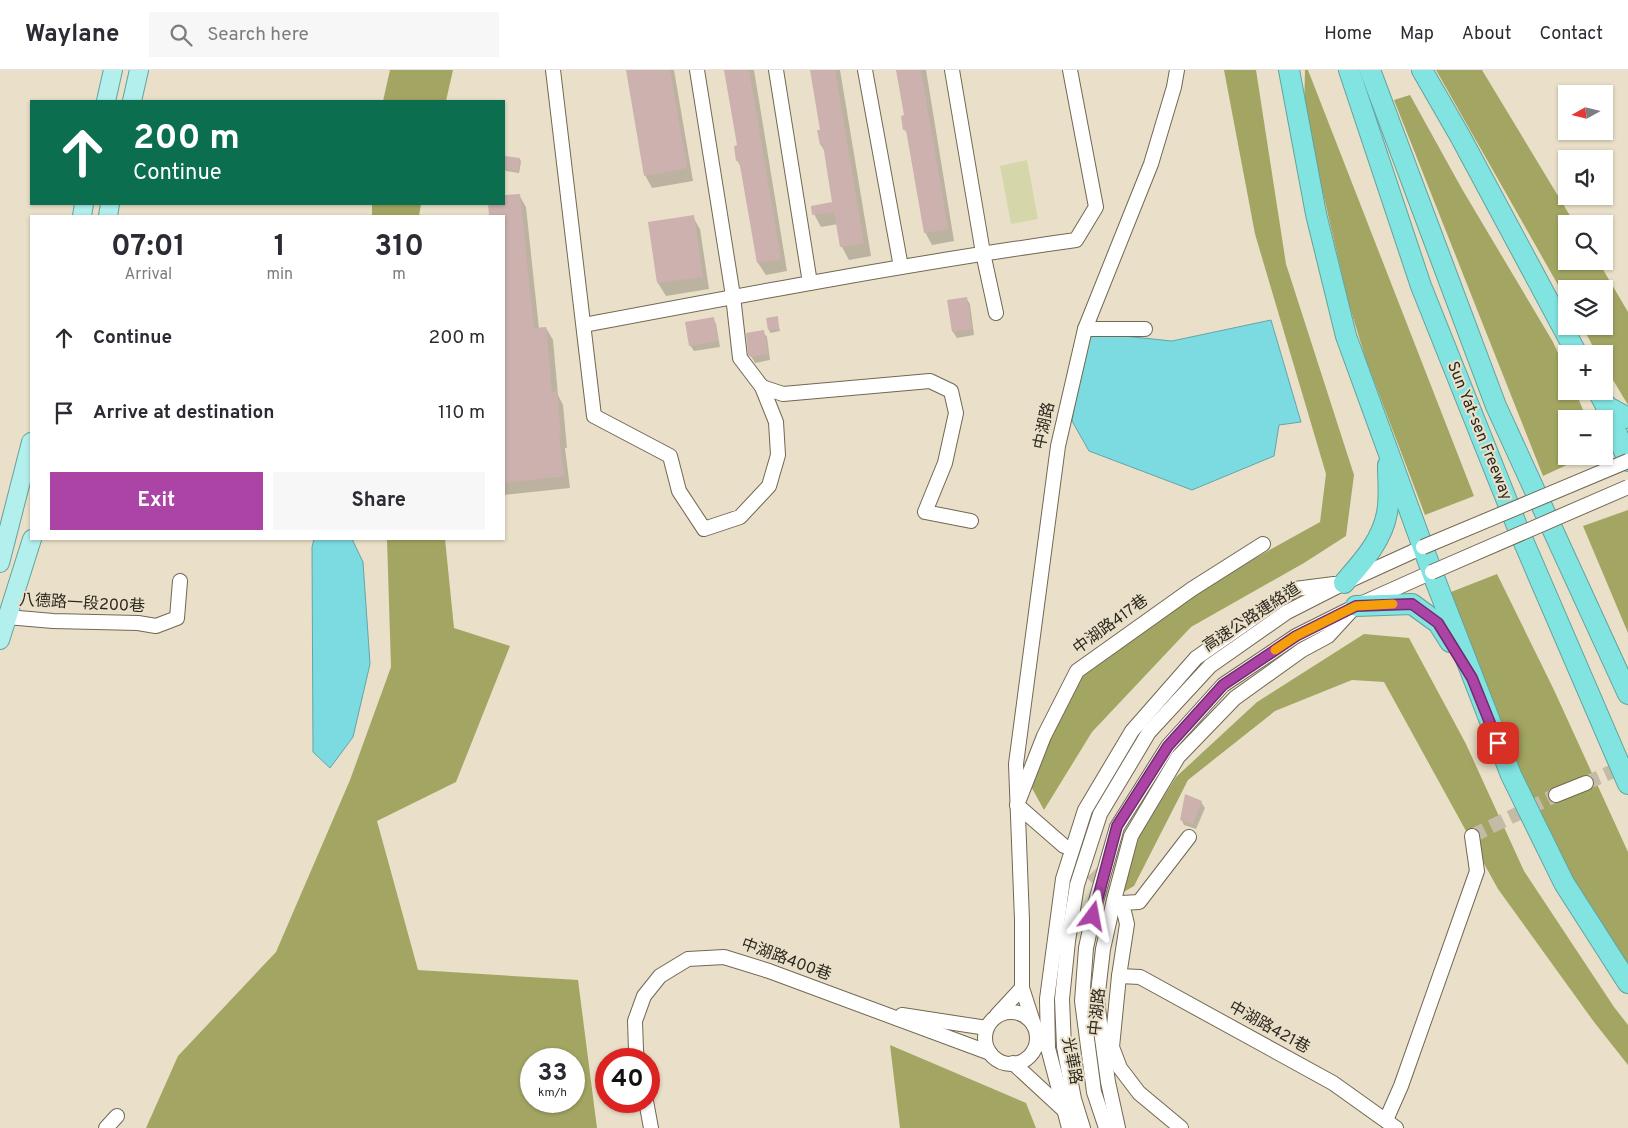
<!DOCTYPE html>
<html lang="en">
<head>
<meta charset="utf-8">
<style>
	body { margin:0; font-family:Overpass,"Noto Sans TC",sans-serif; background:#f7f7f7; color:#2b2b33; height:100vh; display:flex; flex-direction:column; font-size:19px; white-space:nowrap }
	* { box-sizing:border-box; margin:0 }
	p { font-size:16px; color:#7c7c81 }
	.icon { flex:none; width:28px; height:28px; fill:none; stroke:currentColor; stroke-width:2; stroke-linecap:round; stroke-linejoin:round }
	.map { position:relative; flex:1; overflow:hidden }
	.panel { position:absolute; left:30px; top:145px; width:475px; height:325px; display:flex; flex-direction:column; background:#fff; border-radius:0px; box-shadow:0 1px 4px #0004 }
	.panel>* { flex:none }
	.top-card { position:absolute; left:30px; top:30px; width:475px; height:105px; border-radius:0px; box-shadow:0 1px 4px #0004; background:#0b6e4f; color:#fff; overflow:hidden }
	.needle { width:32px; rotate:262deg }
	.buttons { position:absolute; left:1558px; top:15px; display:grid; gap:10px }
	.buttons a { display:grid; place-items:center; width:55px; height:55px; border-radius:0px; background:#fff; box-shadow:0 1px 4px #0004; font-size:25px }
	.speed { position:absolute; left:520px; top:978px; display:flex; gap:10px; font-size:25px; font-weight:700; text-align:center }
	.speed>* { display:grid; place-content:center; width:65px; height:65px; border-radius:50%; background:#fff; box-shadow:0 1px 4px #0004; line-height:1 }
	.speed small { font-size:12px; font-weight:400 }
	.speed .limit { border:8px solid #d22; background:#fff; color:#111 }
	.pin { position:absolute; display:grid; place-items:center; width:42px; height:42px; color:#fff; margin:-21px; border-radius:10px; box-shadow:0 2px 8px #0006 }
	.me { position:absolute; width:55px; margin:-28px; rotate:13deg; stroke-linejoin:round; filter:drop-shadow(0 0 4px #0008) }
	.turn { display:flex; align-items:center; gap:18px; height:105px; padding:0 20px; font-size:22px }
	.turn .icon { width:65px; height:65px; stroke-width:2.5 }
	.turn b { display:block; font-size:35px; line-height:42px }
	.eta { display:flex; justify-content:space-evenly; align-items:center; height:85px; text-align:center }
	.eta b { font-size:30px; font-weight:700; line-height:35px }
	.button { display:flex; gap:10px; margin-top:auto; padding:10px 20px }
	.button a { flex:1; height:58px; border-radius:0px; background:#ac44a6; color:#fff; font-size:20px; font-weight:700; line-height:58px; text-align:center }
	.button a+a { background:#f7f7f7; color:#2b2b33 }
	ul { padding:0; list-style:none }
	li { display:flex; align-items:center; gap:15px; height:75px; padding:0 20px }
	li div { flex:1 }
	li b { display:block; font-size:19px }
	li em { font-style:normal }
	header { display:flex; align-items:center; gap:30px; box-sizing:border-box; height:70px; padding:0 25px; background:#fff; border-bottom:1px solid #e1e1e2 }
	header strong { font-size:24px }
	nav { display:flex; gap:28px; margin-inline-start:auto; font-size:18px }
	.search { width:350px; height:45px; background:#f7f7f7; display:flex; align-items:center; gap:12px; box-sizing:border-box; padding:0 18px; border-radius:0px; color:#7c7c81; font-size:19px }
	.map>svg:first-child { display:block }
</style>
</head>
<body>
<header>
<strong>Waylane</strong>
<div class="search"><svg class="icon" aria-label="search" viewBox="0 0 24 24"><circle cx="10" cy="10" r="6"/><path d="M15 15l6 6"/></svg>Search here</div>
<nav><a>Home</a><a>Map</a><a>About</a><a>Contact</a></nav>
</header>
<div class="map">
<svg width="1628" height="1058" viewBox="0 0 1628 1058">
	<rect width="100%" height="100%" fill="#eae0c9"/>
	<path fill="#d5d7ab" d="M1027,90l11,59 -27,5 -11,-58z"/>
	<g fill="#a3a662" fill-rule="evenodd">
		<path d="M390,0h63l-7,31h-63z"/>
		<path d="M1224,0h32l30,194 68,211 -8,61 -42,27 -113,64 -99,105 -48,78 -16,-29 53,-103 113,-86 126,-70 6,-48 -71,-240z"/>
		<path d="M1305,0h3l166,426 -49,19 -59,-155 -18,-59 -44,-190z"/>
		<path d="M1436,0h46l93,154h-9v37h32l30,51v93l-24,-40v-11h-7l-15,-28h22v-37h-38v10z"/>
		<path d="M1410,25l52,94 91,153 13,29v20h9l12,28h-21v37h20l-43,20 -149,-376z"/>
		<path d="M372,134h49l-2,12h-47z"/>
		<path d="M1628,440v123l-45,-107z"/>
		<path d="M387,469h58l9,89 56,18 -54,136 -79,39 41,149 160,10 19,148h-451l32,-72 98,-104 74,-172 41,-113zM531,989h43v42h-43z"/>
		<path d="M1497,504l57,116 74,162v111l-55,-79 -59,-122 -63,-170z"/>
		<path d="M1364,564l45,4 57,106 58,127 90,136 14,18v40l-34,-43 -96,-133 -114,-207 -32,-2 -77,31 -87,69 -54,106 -12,7 18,-59 36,-57 81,-75z"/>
		<path d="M890,975l136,58 10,25h-136z"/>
	</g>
	<g fill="#7cdae1" stroke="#64a5a7">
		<path d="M1271,250l30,102 -22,3 -5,31 -82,34 -103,-39 -17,-30 14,-82 8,-6 78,8z"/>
		<path d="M314,469h38l11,23 7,102 -17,73 -23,31 -17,-16 -1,-205z"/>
	</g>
	<g fill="#0003">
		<path d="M627,0h47l19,111 -41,7 -7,-13z"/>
		<path d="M725,0h29l33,201 -21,4 -8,-12 -16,-94 -5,-9 1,-14z"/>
		<path d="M811,0h29l31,186 -22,4 -7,-13 -4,-23 -17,3 -7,-13 20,-11 -9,-51 -4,-7 1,-14z"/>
		<path d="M897,0h29l28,171 -22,4 -7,-13 -16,-95 -4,-7 -3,-13 3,-1z"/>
		<path d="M520,89l1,3 -2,11 -13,-2 -1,-2z"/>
		<path d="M519,125l7,12 13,122 7,-1 7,12 5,55 5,10 4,43h-2l5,40 -66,7v-279h-13l-2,-12h15v-7z"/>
		<path d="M693,147l7,12 9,60 -43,7 -8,-13 -8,-60z"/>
		<path d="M966,228l4,6 4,31 -17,3 -4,-6z"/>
		<path d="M713,248l3,6 4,23 -26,4 -4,-6z"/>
		<path d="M777,248l3,13 -10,2 -3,-14z"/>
		<path d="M763,262l4,5 3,23 -15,3 -5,-9z"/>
		<path d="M1201,732l4,6 -9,21 -12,-4 -3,-6z"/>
	</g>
	<g fill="#cdb1ae">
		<path d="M626,0h44l17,98 -43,8z"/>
		<path d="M724,0h25l32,189 -24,4 -18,-103 -3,1 -2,-15 3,-1z"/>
		<path d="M810,0h25l29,173 -24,4 -6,-35 -22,3 -1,-9 21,-4 -9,-57h-3l-3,-15h3z"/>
		<path d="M896,0h25l27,159 -24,4 -18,-103h-3l-2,-14 3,-1z"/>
		<path d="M505,86l15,2 -2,13 -14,-2z"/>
		<path d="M520,124l14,134 12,-1 6,65 5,-1 4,45h-2l5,40 -60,7v-267h-15l-1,-12h16v-9z"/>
		<path d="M694,145l9,62 -46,6 -9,-61z"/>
		<path d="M967,227l5,32 -20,3 -5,-32z"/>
		<path d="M778,246l1,13 -11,1 -2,-12z"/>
		<path d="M714,247l4,24 -29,5 -4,-24z"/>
		<path d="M764,260l4,24 -17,3 -3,-2 -2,-22z"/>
		<path d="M1185,724l17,7 -9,23 -13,-4z"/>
	</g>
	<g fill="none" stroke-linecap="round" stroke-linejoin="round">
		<g stroke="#c4bba7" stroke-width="14" stroke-dasharray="14 7" stroke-linecap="butt">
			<path d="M1586,713l41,-18"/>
			<path d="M1472,766l84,-41"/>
			<path d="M1077,788l45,45"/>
		</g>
		<defs>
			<g id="minor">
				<path d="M553,0l41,346 76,40 9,35 25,38 36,-12 29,-31 9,-31 -2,-33 -14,-35 -22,-29 -7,-62 -36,-226"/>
				<path d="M776,0l34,213"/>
				<path d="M865,0l36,197"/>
				<path d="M952,0l31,183 13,60"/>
				<path d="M584,255c164,-31 327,-62 492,-85l20,-33 -26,-137"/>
				<path d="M1085,259h60"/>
				<path d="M762,317l21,7 147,-13 21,10 5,22 -11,50 -20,49 46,9"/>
				<path d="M7,547l46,4 85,2 18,3 21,-8 3,-37"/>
				<path d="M1556,725l30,-12"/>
				<path d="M1064,776l-47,-41 27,-69 33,-65 115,-82 71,-45"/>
				<path d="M1119,906l21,1 193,106 63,45"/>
				<circle cx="1011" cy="968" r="26"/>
				<path d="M902,945l85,13"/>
				<path d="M997,945l25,-27"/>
				<path d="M1048,978l-14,-23 -12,-37v-68l-6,-156 42,-318 27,-117 66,-165 23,-77 3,-17"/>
				<path d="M637,989l-1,-9 -1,-29 9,-25 16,-20 28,-17 36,-2 45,14 221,82"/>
				<path d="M1013,993l51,47"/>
				<path d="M646,1031l5,27"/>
				<path d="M1386,1050l15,-34 76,-215 -5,-35"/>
				<path d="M106,1058l11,-12"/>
				<path d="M1069,1058l-21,-80 -1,-49 16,-120 22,-69 47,-79 64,-73 99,-69 39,-5"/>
				<path d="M1083,1058l-9,-29 -10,-52 -2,-48 6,-58 9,-56 23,-71 49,-82 61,-66 77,-54 57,-29 79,-36"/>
				<path d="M1106,1058l-12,-36 -12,-91 4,-53 10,-47 21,-74 51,-81 55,-61 73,-49 60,-30 76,-34"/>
				<path d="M1118,1058l-10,-46 -11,-81 6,-52 11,-49 17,-64 47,-79 57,-59 67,-48 26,-14 22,-24"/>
				<path d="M1181,1058l-42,-35 -19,-25 -8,-21 7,-71 8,-52 -5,-21 17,-1 50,-65"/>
			</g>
			<g id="major">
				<path d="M106,31l7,-31"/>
				<path d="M132,31l7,-31"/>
				<path d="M82,146l2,-12"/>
				<path d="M108,146l2,-12"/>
				<path d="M0,493l31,-121"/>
				<path d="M0,570l32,-101"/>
			</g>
			<g id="highway">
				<path d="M1289,0l27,144 30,122 86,236 79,203 53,108 64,100"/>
				<path d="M1349,0l72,216 98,245 109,253"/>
				<path d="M1370,0l126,336 132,288"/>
				<path d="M1422,0l38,66 117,218"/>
				<path d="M1598,321l8,15 22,55"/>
				<path d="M1606,336l22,12"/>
				<path d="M1344,513c18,-21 38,-42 43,-70 3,-15 1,-33 1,-48"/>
				<path d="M1356,536l56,-2 26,19 12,19"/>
			</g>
		</defs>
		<use href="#minor" stroke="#716853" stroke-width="16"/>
		<use href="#major" stroke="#63a29d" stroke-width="20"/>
		<use href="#highway" stroke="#63a29d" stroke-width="22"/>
		<use href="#minor" stroke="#fff" stroke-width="14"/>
		<use href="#major" stroke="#b3efed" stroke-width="18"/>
		<use href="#highway" stroke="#81e4e1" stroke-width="20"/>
		<defs>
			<g id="minor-bridge">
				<path d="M1423,477l205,-86"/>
				<path d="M1432,502l196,-85"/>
			</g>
		</defs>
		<use href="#minor-bridge" stroke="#716853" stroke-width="16" stroke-linecap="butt"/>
		<use href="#minor-bridge" stroke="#fff" stroke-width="14"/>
	</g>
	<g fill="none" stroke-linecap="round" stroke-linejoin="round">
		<defs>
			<path id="route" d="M1093,846l24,-90 51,-80 55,-61 73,-49 60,-30 56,-2 26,19 34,55 26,65"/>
		</defs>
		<use href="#route" stroke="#702c6c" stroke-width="12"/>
		<use href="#route" stroke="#ac44a6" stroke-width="9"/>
		<path stroke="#f59e0b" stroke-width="9" d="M1275,580l21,-14 60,-30 37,-2"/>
	</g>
	<g text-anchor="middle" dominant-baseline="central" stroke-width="4" stroke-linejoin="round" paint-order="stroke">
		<g font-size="16" fill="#2c281f" stroke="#eae0c9">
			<text transform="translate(1045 356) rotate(-78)">中湖路</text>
			<text transform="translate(1479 361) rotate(68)">Sun Yat-sen Freeway</text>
			<text transform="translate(82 534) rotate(3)">八德路一段200巷</text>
			<text transform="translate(1252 548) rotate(-33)">高速公路連絡道</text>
			<text transform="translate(1111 555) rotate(-36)">中湖路417巷</text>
			<text transform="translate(786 890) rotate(20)">中湖路400巷</text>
			<text transform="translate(1098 942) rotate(-84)">中湖路</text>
			<text transform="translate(1269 958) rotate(29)">中湖路421巷</text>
			<text transform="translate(1071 991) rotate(79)">光華路</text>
		</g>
	</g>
</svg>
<div class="buttons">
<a><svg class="needle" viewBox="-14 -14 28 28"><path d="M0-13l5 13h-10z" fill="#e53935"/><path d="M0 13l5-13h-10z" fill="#7c7c81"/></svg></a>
<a><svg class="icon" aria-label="sound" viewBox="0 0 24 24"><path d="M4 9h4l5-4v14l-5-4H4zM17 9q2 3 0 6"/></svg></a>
<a><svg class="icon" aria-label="search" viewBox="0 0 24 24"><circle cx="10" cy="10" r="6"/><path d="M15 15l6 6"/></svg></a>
<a><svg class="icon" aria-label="layers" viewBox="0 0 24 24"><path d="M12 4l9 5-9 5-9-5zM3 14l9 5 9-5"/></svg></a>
<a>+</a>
<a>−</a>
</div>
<div class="speed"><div>33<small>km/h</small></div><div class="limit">40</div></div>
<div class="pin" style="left:1498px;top:673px;background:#d93025"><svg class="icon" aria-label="arrive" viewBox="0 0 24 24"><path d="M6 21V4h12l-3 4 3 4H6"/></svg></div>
<svg class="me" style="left:1093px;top:846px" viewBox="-20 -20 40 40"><path d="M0-17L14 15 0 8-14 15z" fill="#ac44a6" stroke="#fff" stroke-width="4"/></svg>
<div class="top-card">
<div class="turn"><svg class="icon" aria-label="ahead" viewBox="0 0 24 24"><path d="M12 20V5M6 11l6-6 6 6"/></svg><div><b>200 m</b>Continue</div></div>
</div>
<section class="panel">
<div class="eta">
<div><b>07:01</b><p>Arrival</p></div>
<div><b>1</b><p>min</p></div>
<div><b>310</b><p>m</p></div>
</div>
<ul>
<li><svg class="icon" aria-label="ahead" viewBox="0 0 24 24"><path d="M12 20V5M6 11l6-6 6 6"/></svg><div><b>Continue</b></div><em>200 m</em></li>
<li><svg class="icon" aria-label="arrive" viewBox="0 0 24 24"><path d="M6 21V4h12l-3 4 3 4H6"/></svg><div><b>Arrive at destination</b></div><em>110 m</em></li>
</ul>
<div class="button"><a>Exit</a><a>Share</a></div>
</section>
</div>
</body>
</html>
